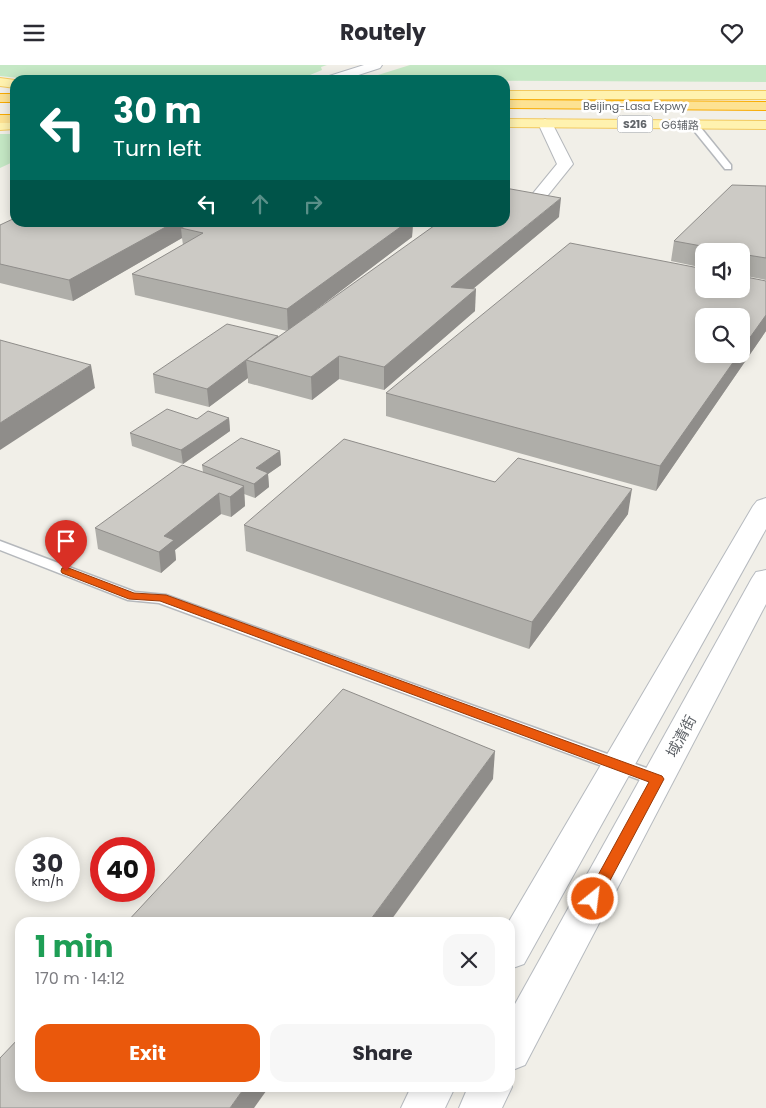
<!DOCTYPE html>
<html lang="en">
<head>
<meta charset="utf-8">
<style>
	body { margin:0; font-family:Poppins,"Noto Sans SC",sans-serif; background:#f7f7f7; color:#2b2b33; height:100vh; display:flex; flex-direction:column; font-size:19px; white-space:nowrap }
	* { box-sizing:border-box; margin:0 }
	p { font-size:16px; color:#7c7c81 }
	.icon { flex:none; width:28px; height:28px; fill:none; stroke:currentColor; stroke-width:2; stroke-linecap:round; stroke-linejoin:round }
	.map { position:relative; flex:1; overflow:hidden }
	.side { position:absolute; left:15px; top:852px; width:500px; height:175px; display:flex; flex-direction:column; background:#fff; border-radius:15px; box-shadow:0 2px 12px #0003 }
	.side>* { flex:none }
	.hud { position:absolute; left:10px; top:10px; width:500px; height:152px; border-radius:15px; box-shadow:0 2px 12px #0003; background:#00695c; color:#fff; overflow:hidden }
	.fabs { position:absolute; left:695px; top:178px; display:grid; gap:10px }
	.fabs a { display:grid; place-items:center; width:55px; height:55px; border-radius:10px; background:#fff; box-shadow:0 2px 12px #0003; font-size:25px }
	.speed { position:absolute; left:15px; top:772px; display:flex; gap:10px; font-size:25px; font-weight:700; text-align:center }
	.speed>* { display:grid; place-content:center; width:65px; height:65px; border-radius:50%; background:#fff; box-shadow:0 2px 12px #0003; line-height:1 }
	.speed small { font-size:12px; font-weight:400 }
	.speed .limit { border:8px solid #d22; background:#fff; color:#111 }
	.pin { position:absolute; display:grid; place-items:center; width:42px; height:42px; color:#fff; margin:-51px -21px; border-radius:50% 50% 50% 0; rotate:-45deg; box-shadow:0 0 5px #0007 }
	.pin .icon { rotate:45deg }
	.me { position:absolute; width:55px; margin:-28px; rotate:29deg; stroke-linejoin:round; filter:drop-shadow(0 0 4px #0008) }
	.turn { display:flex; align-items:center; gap:18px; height:105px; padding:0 20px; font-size:22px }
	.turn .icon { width:65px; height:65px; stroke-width:2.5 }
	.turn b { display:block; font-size:35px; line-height:42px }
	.lanes { display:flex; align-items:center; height:48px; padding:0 20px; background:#0003; justify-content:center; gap:25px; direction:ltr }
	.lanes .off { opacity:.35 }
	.round { display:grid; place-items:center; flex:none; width:52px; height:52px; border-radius:15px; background:#f7f7f7 }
	.headline { display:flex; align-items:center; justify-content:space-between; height:85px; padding:0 20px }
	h1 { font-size:30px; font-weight:700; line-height:38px; color:#1e9e55 }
	.action { display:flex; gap:10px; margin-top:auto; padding:10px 20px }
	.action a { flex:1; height:58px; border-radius:15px; background:#ea580c; color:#fff; font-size:20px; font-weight:700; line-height:58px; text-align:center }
	.action a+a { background:#f7f7f7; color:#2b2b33 }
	header { display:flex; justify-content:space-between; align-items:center; height:65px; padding:0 20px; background:#fff; font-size:22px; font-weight:700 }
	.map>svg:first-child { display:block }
</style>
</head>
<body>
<header><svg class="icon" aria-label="menu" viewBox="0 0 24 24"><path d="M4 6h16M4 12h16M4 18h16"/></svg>Routely<svg class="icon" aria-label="heart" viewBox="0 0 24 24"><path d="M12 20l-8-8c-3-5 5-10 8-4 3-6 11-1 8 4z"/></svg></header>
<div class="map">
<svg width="766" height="1043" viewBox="0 0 766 1043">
	<rect width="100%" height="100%" fill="#f1efe8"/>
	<g fill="#c5e8c5">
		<path d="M0,0h327l-6,2 1,3 -24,10h-260l-38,-4z"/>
		<path d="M410,0h356v17l-404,-2z"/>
		<path d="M0,69h15v27l-15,7z"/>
	</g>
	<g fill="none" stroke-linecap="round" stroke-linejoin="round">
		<defs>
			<g id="lane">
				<path d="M691,58h6l34,42v4h-6l-34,-42z"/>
				<path d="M0,476l135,51 31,3 497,179 3,5 -3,5 -6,2 -6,-2 -492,-181 -31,-3 -128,-50z"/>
			</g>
			<path id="street" d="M545,54l7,4 21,41 -29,36h-12l-2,-3 27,-33 -19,-41z"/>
			<g id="secondary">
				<path d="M364,0h18l-2,3 -37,12h-19l2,-3z"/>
				<path d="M766,433v31l-242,435 -14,5v-46h-2l245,-417 4,-5z"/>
				<path d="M766,505v34l-241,461 -15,6v-58l242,-435 4,-6z"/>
				<path d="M510,1017l2,5 -10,21h-43l9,-21h42z"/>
				<path d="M411,1022h44l-10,21h-44z"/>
			</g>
			<g id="primary">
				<path d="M0,13l15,2v8l-15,-2z"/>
				<rect x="505" y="26" width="261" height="8"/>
				<path d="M505,54l261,2v8l-261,-2z"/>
				<path d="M15,56v8l-15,1v-8z"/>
			</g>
			<g id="highway">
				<rect x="0" y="29" width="15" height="8"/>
				<path d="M505,35l261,2v8l-261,-2z"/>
				<rect x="0" y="50" width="15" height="8"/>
			</g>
		</defs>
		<use href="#lane" stroke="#b5b8bc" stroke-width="3"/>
		<use href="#street" stroke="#b5b8bc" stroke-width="2"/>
		<use href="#secondary" stroke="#b6babf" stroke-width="2"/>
		<use href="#primary" stroke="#f2c960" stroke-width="2"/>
		<use href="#highway" stroke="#f9ab00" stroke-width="2"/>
		<use href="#lane" fill="#fff" fill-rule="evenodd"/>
		<use href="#street" fill="#fff" fill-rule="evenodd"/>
		<use href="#secondary" fill="#fff" fill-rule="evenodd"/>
		<use href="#primary" fill="#fff2af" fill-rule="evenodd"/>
		<use href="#highway" fill="#fde293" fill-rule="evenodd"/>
	</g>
	<g fill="#afaea9">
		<path d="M766,121v94l-25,-5v-24h-37v17l-33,-7 3,-20z"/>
		<path d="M559,152l-86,72 2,22 -91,79 -45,-11 -27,21 -64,-17v-5l-39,29 -54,-14 -2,-19 125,-37 9,-6 -152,-36 -3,-21 51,-29 -1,-7 -109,63 -73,-18v-58l15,-2h398l-1,14 -114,86z"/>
		<path d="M766,216v50l-110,160 -270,-75v-23z"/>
		<path d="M229,353l1,13 -47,33 -51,-18 -2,-13 67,-14z"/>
		<path d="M280,386l1,14 -13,9 1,13 -14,11 -11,-4 1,12 -14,11 -10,-3 -46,36 1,10 -15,13 -63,-24 -3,-21 108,-56 -1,-7z"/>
		<path d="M495,417l133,32 -99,135 -283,-98 -2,-26z"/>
	</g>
	<g fill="#8f8d8a">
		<path d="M561,133l-2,19 -109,91 1,-21z"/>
		<path d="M173,158h36l-28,5 1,10 -109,63 -4,-21z"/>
		<path d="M406,158h7l-1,14 -124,94 -1,-22z"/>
		<path d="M476,224l-1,22 -91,79v-23z"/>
		<path d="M766,250v16l-110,160 4,-25 79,-112h2v-4z"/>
		<path d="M278,271l1,18 -33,6 2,18 -39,29 -2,-18z"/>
		<path d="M339,291v23l-27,21 -1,-23z"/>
		<path d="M91,300l4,23 -95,62v-27z"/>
		<path d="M229,353l1,13 -47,33 -2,-14z"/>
		<path d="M280,386l1,14 -13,9 1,13 -14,11 -1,-14 2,-16z"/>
		<path d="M244,421l1,20 -14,11 -1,-20z"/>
		<path d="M632,424l-4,25 -99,135 3,-27z"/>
		<path d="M219,428l2,21 -46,36 1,10 -15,13 -2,-21 5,-16z"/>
		<path d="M495,686l-2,28 -104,144h-21z"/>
		<path d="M245,1022h24l-15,21h-24z"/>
	</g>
	<g fill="#cccac5" stroke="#8f8d8a">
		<path d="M732,120l34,1v72l-25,-4v-3h-12l-55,-10z"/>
		<path d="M505,123l56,10 -110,89 25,2 -92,78 -45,-11 -28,21 -65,-17 192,-137h67z"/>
		<path d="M15,153v5h158l-104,57 -69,-16v-39z"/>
		<path d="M191,158h215l-119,86 -155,-35 71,-41 -22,-5z"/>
		<path d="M570,178l134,26v20h37v-13l25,5v34l-25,35v-34h-37v38h35l-79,112 -274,-73z"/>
		<path d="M227,259l51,12 -71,53 -54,-15z"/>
		<path d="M0,275l91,25 -91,58z"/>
		<path d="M167,344l30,10 11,-8 21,7 -48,32 -51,-17z"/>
		<path d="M241,373l39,13 -24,17 12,5 -14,11 -52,-19z"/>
		<path d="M344,374l151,43 23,-24 114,31 -100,133 -288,-97z"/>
		<path d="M182,400l62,21 -14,11 -11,-4 -55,43 10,4 -15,12 -64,-24z"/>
		<path d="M343,624l152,62 -127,172h-242z"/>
		<path d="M20,972v50h225l-15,21h-230v-50z"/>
	</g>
	<path fill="#ea580c" stroke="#983908" d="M66,502l68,26 32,2 496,181 2,3 -66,124 -5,2 -5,-2 -3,-4 64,-117 -489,-181 -31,-2 -67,-26 -1,-2 1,-3z"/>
	<g text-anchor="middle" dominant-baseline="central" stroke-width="5" stroke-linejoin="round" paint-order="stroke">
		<g font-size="11" fill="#5f6368" stroke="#fff">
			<text x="635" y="41">Beijing-Lasa Expwy</text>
			<text transform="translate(680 60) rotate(1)">G6辅路</text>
		</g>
		<rect fill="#fff" stroke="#8f9295" stroke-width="1" x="617.5" y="50.5" width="35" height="17" rx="4"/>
		<g font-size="11" font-weight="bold" fill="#5f6368">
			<text x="635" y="59">S216</text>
		</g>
		<g font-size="15" fill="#5f6368" stroke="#fff">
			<text transform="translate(681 671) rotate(-62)">域清街</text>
		</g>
	</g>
</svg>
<div class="fabs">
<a><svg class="icon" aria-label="sound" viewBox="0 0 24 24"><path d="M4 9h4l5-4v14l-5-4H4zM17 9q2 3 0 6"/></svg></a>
<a><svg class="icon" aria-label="search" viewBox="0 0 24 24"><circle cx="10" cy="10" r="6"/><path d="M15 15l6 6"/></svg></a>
</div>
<div class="speed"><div>30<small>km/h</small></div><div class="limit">40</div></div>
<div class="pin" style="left:66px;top:506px;background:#d93025"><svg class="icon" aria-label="arrive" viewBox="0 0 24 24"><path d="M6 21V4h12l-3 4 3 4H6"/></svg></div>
<svg class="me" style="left:593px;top:834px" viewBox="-20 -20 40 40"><circle r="17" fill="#ea580c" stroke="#fff" stroke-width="3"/><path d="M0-11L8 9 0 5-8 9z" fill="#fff"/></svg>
<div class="hud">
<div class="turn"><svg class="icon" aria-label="left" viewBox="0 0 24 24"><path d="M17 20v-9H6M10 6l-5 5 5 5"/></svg><div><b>30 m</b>Turn left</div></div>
<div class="lanes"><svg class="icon" aria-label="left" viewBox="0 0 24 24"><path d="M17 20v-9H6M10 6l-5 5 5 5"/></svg><svg class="icon off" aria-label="ahead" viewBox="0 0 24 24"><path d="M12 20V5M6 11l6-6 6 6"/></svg><svg class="icon off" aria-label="right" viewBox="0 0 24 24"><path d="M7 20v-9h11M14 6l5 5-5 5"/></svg></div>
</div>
<section class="side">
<div class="headline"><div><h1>1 min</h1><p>170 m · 14:12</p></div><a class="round"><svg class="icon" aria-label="close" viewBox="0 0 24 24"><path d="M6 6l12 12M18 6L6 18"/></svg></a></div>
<div class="action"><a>Exit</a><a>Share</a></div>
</section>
</div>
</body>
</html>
